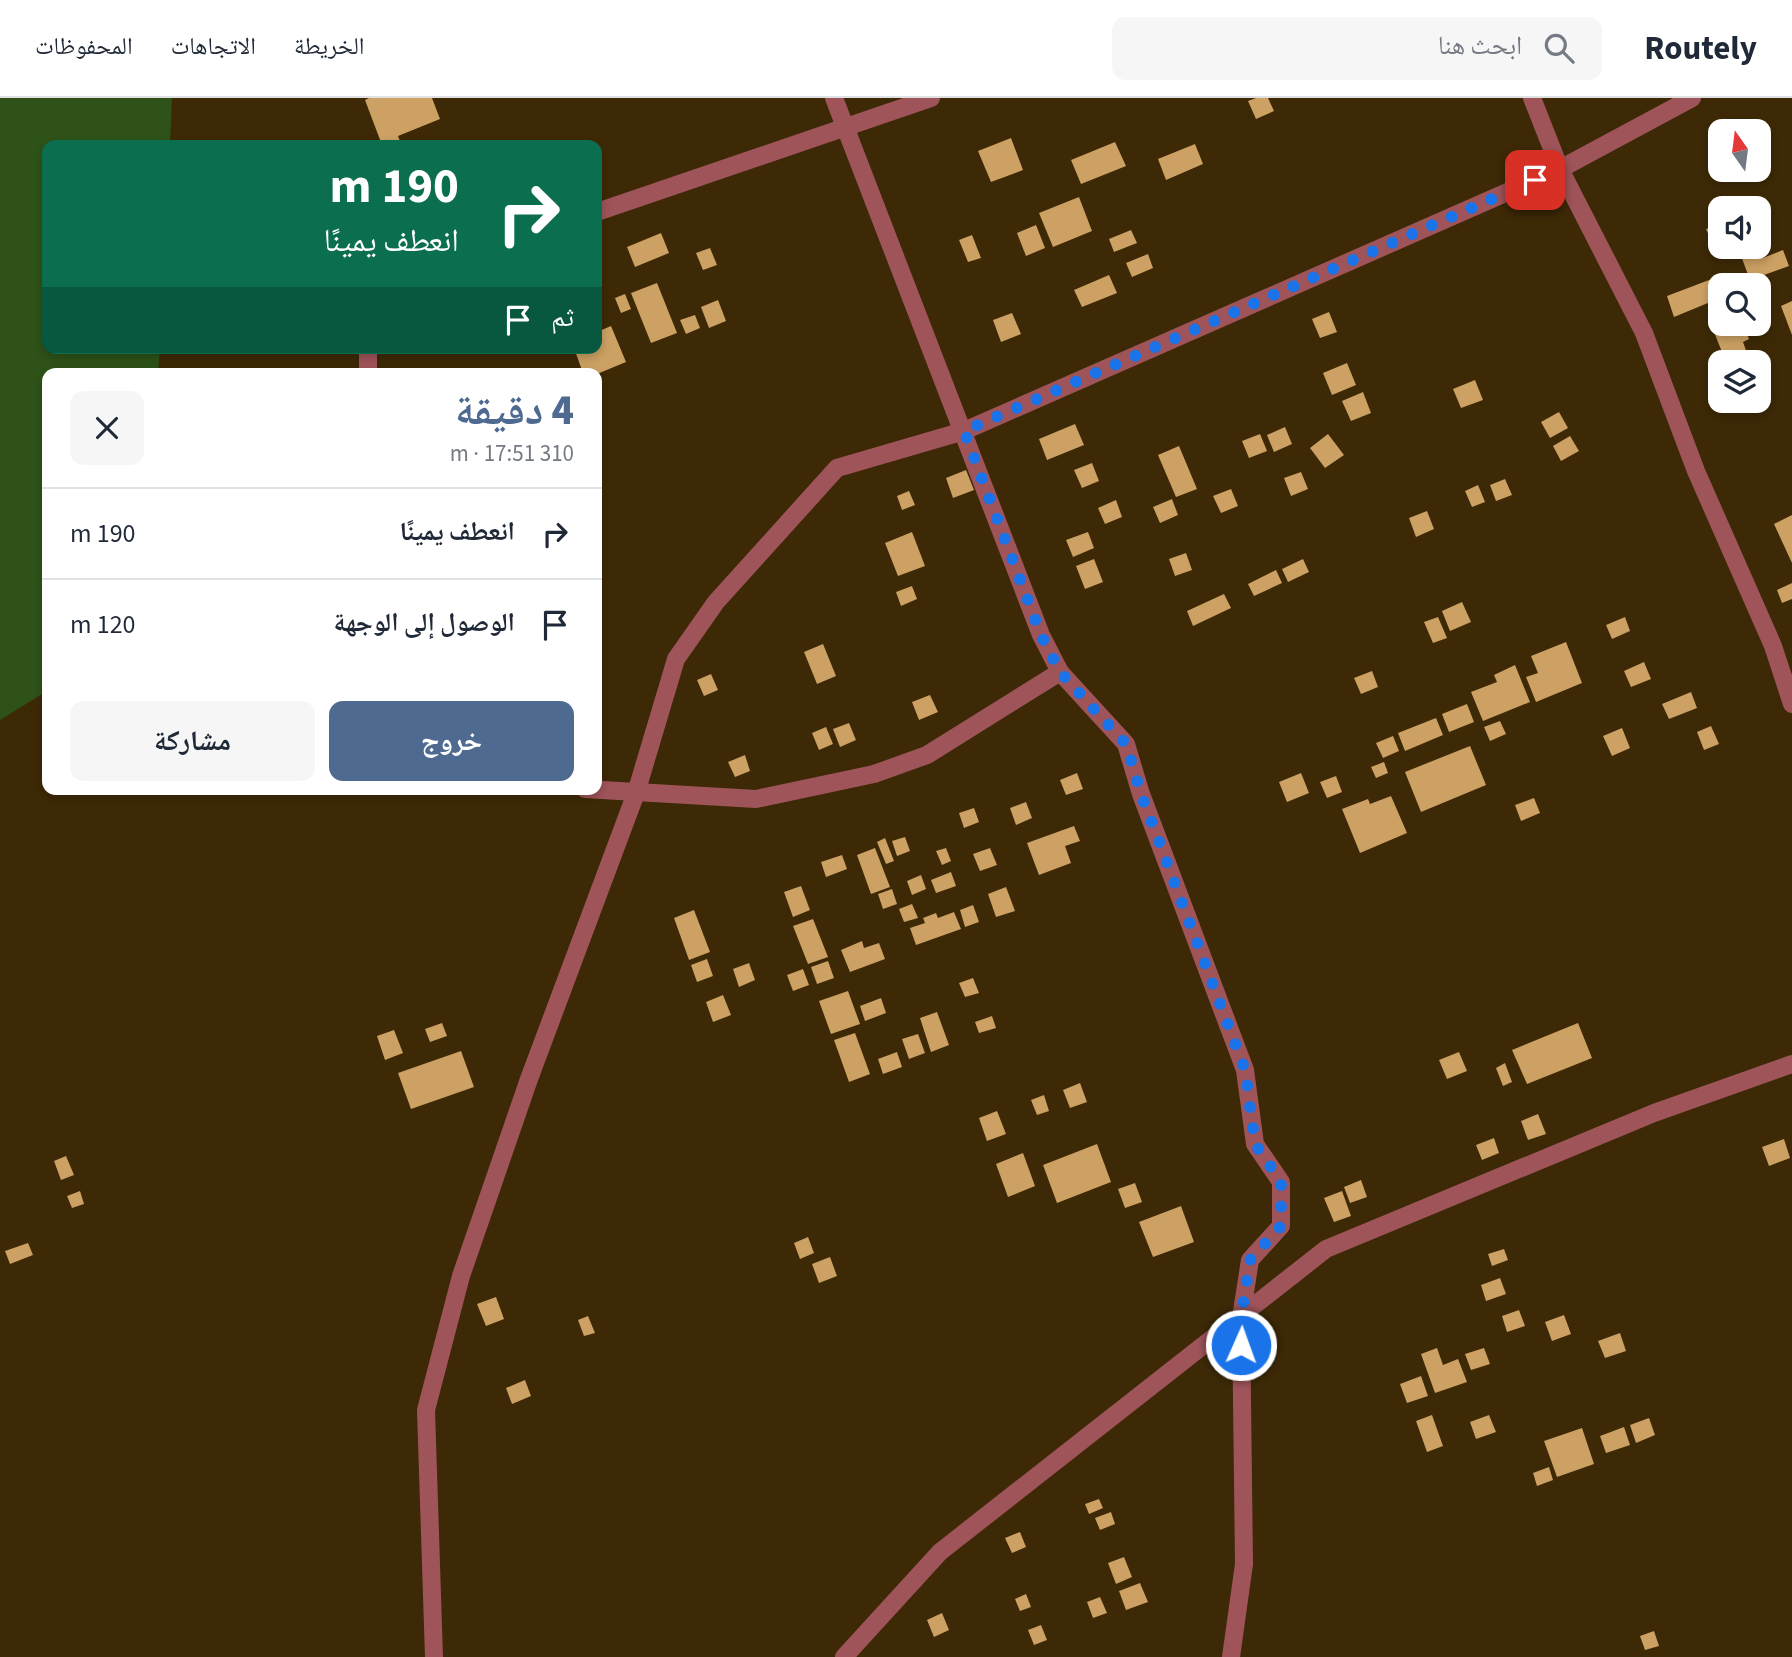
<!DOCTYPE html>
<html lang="ar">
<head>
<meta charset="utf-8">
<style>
	body { margin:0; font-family:"Source Sans 3","Noto Naskh Arabic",sans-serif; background:#f6f6f7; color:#1f2937; direction:rtl; height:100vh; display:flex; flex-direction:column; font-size:26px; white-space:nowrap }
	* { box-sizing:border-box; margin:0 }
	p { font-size:23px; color:#747a83 }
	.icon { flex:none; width:38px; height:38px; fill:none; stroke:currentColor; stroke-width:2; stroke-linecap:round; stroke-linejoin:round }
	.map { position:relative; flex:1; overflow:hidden; direction:ltr }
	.details { position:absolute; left:42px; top:270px; width:560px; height:427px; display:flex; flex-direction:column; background:#fff; border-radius:14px; box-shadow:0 4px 10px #0003; direction:rtl }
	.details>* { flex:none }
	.top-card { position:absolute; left:42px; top:42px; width:560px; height:214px; border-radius:14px; box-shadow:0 4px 10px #0003; direction:rtl; background:#0b6e4f; color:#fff; overflow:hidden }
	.needle { width:46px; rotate:346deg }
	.tools { position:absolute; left:1708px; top:21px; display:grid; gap:14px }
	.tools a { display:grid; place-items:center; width:63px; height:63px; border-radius:14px; background:#fff; box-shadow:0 4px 10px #0003; font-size:35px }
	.pin { position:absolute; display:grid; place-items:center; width:60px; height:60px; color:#fff; margin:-30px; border-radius:14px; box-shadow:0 4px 10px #0006 }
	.me { position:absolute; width:77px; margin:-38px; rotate:2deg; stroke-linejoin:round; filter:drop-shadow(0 0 5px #0008) }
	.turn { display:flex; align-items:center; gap:24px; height:147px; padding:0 28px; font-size:32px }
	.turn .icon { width:91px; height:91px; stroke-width:2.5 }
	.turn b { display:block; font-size:49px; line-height:60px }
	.then { display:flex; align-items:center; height:66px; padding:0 28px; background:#0003; gap:14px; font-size:26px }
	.round { display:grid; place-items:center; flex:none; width:74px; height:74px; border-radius:14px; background:#f6f6f7 }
	.summary { display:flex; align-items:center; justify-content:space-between; height:119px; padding:0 28px }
	h1 { font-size:42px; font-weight:800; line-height:52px; color:#4f6a90 }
	.primary-button { display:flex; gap:14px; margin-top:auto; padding:14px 28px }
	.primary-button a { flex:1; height:80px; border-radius:14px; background:#4f6a90; color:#fff; font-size:28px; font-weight:800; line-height:80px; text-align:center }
	.primary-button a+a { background:#f6f6f7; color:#1f2937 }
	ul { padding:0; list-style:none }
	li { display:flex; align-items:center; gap:21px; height:91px; padding:0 28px; border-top:2px solid #e0e1e3 }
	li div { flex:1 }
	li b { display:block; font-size:26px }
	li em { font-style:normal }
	header { display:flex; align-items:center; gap:42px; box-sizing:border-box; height:98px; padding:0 35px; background:#fff; border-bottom:2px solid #e0e1e3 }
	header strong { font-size:33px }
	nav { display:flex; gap:38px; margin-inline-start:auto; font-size:24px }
	.search { width:490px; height:63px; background:#f6f6f7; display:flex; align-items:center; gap:18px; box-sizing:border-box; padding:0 24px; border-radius:14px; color:#747a83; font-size:26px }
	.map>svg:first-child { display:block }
</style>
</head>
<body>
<header>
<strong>Routely</strong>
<div class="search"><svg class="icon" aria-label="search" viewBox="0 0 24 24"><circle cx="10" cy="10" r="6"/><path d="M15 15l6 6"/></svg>ابحث هنا</div>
<nav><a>الخريطة</a><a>الاتجاهات</a><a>المحفوظات</a></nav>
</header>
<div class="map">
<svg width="1792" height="1559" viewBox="0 0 1792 1559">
	<rect width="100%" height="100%" fill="#3d2906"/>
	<path fill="#2e5218" d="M0,0h172l-2,47h-123v203h113l-2,25h-111v318l-47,29z"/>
	<g fill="#cca163">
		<path d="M369,0h63l8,21 -42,17 3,8 -19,1 -17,-45z"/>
		<path d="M1256,0h12l6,13 -18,8 -8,-18z"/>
		<path d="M1011,40l12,32 -32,12 -13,-31z"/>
		<path d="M1115,44l11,24 -45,18 -10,-24z"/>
		<path d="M1195,46l8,20 -37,16 -8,-21z"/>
		<path d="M1079,99l13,34 -39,16 -14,-34z"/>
		<path d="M1732,100l3,10h-15v34l-7,3 -7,-16 9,-3 -7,-19z"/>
		<path d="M1036,127l9,23 -19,8 -9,-23z"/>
		<path d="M1131,132l6,13 -23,9 -5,-13z"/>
		<path d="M661,135l8,20 -34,14 -8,-20z"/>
		<path d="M972,137l9,23 -13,4 -9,-22z"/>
		<path d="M1758,149l5,11 20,-8 6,16 -39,14 -10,-27z"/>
		<path d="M710,150l7,17 -14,5 -7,-17z"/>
		<path d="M1148,156l5,14 -21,9 -6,-14z"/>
		<path d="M1109,177l8,18 -35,14 -8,-17z"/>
		<path d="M1717,179l3,9v12l-46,19 -7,-21z"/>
		<path d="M657,185l20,50 -26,10 -20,-50z"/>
		<path d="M625,196l6,15 -10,4 -6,-15z"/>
		<path d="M718,202l8,21 -17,7 -8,-21z"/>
		<path d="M1792,203v34l-11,-29z"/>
		<path d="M1329,214l8,20 -17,6 -8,-19z"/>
		<path d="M1012,215l9,21 -20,8 -8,-22z"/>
		<path d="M695,217l5,13 -14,6 -6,-14z"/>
		<path d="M1736,226h7l6,15 -6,3 6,17 -8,3h-15l-12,-30z"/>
		<path d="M611,228l15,36 -29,12 -14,-1 -9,-25h23v-16z"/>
		<path d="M1347,265l9,22 -24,10 -9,-22z"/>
		<path d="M1475,282l8,20 -22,8 -8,-19z"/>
		<path d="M1363,294l8,21 -20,8 -9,-20z"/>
		<path d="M1559,314l9,16 -18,10 -9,-16z"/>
		<path d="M1075,326l9,21 -37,15 -8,-21z"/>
		<path d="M1285,329l7,17 -18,8 -7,-17z"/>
		<path d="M1260,336l7,17 -18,7 -7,-17z"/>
		<path d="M1328,336l16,21 -19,13 -15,-20z"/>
		<path d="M1570,338l9,15 -18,10 -8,-15z"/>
		<path d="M1179,348l18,43 -21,8 -18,-42z"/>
		<path d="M1092,365l7,18 -17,7 -8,-18z"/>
		<path d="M966,372l8,20 -21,8 -7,-20z"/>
		<path d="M1301,374l7,17 -17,7 -7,-18z"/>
		<path d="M1505,381l7,16 -16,6 -6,-16z"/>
		<path d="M1478,387l7,17 -13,5 -7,-16z"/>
		<path d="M1231,391l7,17 -17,7 -8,-17z"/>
		<path d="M909,393l6,14 -13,5 -5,-14z"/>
		<path d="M1172,401l6,16 -18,8 -7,-16z"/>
		<path d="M1116,402l6,17 -17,7 -7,-16z"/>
		<path d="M1427,413l7,18 -18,8 -7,-19z"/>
		<path d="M1792,417v48l-18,-39z"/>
		<path d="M912,434l13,34 -27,10 -13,-33z"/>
		<path d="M1088,434l6,16 -21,9 -7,-17z"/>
		<path d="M1186,455l6,17 -17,6 -6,-17z"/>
		<path d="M1094,461l9,23 -18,7 -9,-23z"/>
		<path d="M1303,461l6,13 -21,10 -6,-13z"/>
		<path d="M1276,472l6,13 -28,13 -6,-12z"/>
		<path d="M1792,485v16l-10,4 -5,-13z"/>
		<path d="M912,488l5,13 -16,7 -5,-14z"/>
		<path d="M1224,496l7,14 -38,18 -6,-15z"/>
		<path d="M1462,504l9,20 -21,9 -8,-20z"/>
		<path d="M1438,519l9,21 -14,5 -9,-21z"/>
		<path d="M1625,519l5,14 -18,8 -6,-14z"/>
		<path d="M1566,544l16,41 -46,19 -10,-25 12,-4 -7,-17z"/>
		<path d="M823,546l13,32 -19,8 -13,-32z"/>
		<path d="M1644,564l7,17 -20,8 -7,-16z"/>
		<path d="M1515,567l15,37 -47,19 -12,-29 26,-10 -3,-7z"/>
		<path d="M1372,573l6,16 -17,7 -7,-16z"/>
		<path d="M711,576l7,16 -14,6 -7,-16z"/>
		<path d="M1691,594l6,16 -28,11 -7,-15z"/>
		<path d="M930,597l8,17 -19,8 -7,-18z"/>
		<path d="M1467,606l7,18 -25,10 -7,-18z"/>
		<path d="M1436,620l7,17 -38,16 -7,-18z"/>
		<path d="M1500,623l6,13 -16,7 -6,-14z"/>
		<path d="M849,625l7,17 -16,7 -7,-18z"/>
		<path d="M1711,628l8,18 -15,6 -7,-18z"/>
		<path d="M826,629l7,17 -14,6 -7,-17z"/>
		<path d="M1622,630l8,20 -18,8 -9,-20z"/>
		<path d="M1393,638l6,15 -16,7 -7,-15z"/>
		<path d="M1470,648l16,39 -65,27 -16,-40z"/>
		<path d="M745,657l5,16 -15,6 -7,-15z"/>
		<path d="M1384,664l4,11 -12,5 -5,-11z"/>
		<path d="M1077,675l6,16 -17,6 -6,-15z"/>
		<path d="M1301,675l8,20 -22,9 -8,-20z"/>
		<path d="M1336,678l6,16 -15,6 -7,-16z"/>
		<path d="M1391,698l16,37 -47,20 -18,-44 26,-10 2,5z"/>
		<path d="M1534,700l6,15 -19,8 -6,-16z"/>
		<path d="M1026,704l6,16 -16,7 -6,-17z"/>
		<path d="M974,710l5,14 -15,6 -5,-15z"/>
		<path d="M1074,728l6,15 -15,5 6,17 -32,12 -12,-32z"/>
		<path d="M905,739l5,14 -13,5 -5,-15z"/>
		<path d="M885,740l9,23 -8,3 -9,-22z"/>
		<path d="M875,750l15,39 -19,7 -14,-39z"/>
		<path d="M946,750l5,13 -9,4 -6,-14z"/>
		<path d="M990,750l7,17 -17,6 -7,-17z"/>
		<path d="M842,757l5,14 -21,8 -5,-15z"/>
		<path d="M951,774l5,14 -20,7 -5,-13z"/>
		<path d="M921,777l5,14 -14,6 -5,-14z"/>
		<path d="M801,788l9,24 -17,7 -9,-25z"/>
		<path d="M1006,789l9,24 -19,6 -8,-23z"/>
		<path d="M892,791l5,15 -14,5 -5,-15z"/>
		<path d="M912,806l6,14 -14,4 -5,-13z"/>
		<path d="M973,807l6,17 -14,5 -5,-17z"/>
		<path d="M694,812l16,42 -21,8 -15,-42z"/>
		<path d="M954,814l7,17 -45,16 -6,-17 15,-5 -2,-5 13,-5 2,5z"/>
		<path d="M813,821l15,38 -20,7 -15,-38z"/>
		<path d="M862,843l2,7 15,-5 6,16 -35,13 -9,-22z"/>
		<path d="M707,861l6,17 -16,6 -6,-17z"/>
		<path d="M828,863l6,17 -17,6 -6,-17z"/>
		<path d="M749,865l6,17 -16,7 -6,-18z"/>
		<path d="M803,871l6,16 -16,6 -6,-16z"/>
		<path d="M973,880l6,15 -14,4 -6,-14z"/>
		<path d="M848,893l12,33 -29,10 -12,-33z"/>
		<path d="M723,897l8,20 -18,7 -7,-20z"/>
		<path d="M881,900l5,15 -21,8 -5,-15z"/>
		<path d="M937,914l12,33 -18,7 -11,-34z"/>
		<path d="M992,918l4,12 -17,5 -4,-11z"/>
		<path d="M442,925l5,13 -17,6 -5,-13z"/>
		<path d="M1578,925l14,35 -65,26 -15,-34z"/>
		<path d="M394,932l9,23 -18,7 -8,-24z"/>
		<path d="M855,935l15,41 -21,8 -15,-42z"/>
		<path d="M918,936l7,19 -16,6 -7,-20z"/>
		<path d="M461,953l13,36 -63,22 -13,-36z"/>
		<path d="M897,954l5,15 -19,7 -5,-15z"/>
		<path d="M1459,954l8,19 -20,8 -8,-19z"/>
		<path d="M1505,965l7,19 -9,4 -7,-18z"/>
		<path d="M1080,985l7,19 -17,6 -7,-18z"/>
		<path d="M1044,997l5,16 -12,4 -6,-15z"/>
		<path d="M997,1013l9,23 -19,7 -8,-23z"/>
		<path d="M1538,1016l8,20 -18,6 -7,-19z"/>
		<path d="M1494,1040l5,15 -17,7 -6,-15z"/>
		<path d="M1784,1041l6,19 -21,8 -7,-19z"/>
		<path d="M1097,1046l14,38 -54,21 -14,-38z"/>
		<path d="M1023,1055l12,33 -27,11 -12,-33z"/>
		<path d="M66,1058l8,19 -13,5 -7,-19z"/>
		<path d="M1361,1082l6,17 -17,6 -6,-16z"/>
		<path d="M1135,1085l7,19 -17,6 -7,-19z"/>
		<path d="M80,1093l4,13 -12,4 -5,-12z"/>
		<path d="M1342,1093l9,25 -17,6 -10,-24z"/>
		<path d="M1181,1108l13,36 -41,15 -14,-35z"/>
		<path d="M808,1139l6,16 -14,6 -6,-16z"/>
		<path d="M28,1145l5,12 -23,9 -5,-13z"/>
		<path d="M1504,1151l4,11 -16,6 -4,-12z"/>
		<path d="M830,1159l7,19 -18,7 -7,-19z"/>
		<path d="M1500,1180l6,16 -20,7 -5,-16z"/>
		<path d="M496,1199l8,22 -18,7 -9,-22z"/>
		<path d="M1519,1212l6,16 -18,6 -5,-16z"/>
		<path d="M1564,1217l7,19 -19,7 -7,-19z"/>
		<path d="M588,1218l7,17 -11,3 -6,-16z"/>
		<path d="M1620,1235l6,18 -21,7 -7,-17z"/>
		<path d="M1437,1250l6,17 15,-6 9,23 -32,11 -14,-39z"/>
		<path d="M1484,1250l6,16 -19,6 -6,-16z"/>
		<path d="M1421,1278l7,20 -21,7 -7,-19z"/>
		<path d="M525,1282l6,16 -19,8 -6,-16z"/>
		<path d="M1432,1317l11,31 -16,6 -11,-31z"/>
		<path d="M1489,1317l7,17 -20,7 -6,-17z"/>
		<path d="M1649,1320l6,17 -19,8 -6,-18z"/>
		<path d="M1624,1329l6,18 -24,8 -6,-17z"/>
		<path d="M1582,1330l12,36 -37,13 -13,-36z"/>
		<path d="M1549,1369l4,13 -16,6 -4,-13z"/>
		<path d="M1099,1401l4,9 -14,6 -4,-10z"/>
		<path d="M1111,1414l4,12 -15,6 -5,-12z"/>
		<path d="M1020,1434l6,15 -14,6 -7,-15z"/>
		<path d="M1124,1459l8,20 -16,7 -8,-21z"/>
		<path d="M1140,1485l8,19 -22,8 -7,-19z"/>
		<path d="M1026,1496l5,13 -11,4 -5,-12z"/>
		<path d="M1100,1499l7,16 -14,5 -6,-16z"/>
		<path d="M942,1515l7,17 -15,7 -7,-17z"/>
		<path d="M1041,1527l6,15 -13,5 -6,-15z"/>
		<path d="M1654,1533l5,15 -14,4 -5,-14z"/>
	</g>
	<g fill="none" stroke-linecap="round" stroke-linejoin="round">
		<g stroke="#9f545a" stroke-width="18">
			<path d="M834,0l207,537 19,37 66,72 15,50 104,276 10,74 26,38v44l-31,34 -9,58 3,246 -13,93"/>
			<path d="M1532,0l28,71 84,164 52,138 77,175 19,58"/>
			<path d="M597,114l334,-114"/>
			<path d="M368,250v25"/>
			<path d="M585,691l171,10 118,-25 53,-19 133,-83"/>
			<path d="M434,1559l-8,-247 35,-134 68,-197 107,-286 40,-134 40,-57 121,-134 127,-37 596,-262 132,-71"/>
			<path d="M844,1559l96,-105 386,-303 328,-136 138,-49"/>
		</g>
	</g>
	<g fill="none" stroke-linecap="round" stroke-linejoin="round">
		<path stroke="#1a73e8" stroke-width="12" stroke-dasharray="0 21.6" d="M1241,1247v-27l9,-58 31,-34v-44l-26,-38 -10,-74 -104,-276 -15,-50 -66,-72 -19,-37 -77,-204 571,-251"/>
	</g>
</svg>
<div class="tools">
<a><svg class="needle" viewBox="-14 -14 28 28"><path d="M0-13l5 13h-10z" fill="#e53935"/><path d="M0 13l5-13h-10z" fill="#747a83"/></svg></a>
<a><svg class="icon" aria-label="sound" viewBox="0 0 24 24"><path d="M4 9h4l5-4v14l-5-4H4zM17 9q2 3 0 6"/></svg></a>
<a><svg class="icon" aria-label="search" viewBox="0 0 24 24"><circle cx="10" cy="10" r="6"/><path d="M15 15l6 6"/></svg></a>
<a><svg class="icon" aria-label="layers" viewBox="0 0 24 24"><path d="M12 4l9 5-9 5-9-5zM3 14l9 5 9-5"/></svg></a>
</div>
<div class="pin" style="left:1535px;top:82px;background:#d93025"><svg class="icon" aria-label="arrive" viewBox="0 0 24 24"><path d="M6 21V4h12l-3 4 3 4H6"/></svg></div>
<svg class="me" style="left:1241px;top:1247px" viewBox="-20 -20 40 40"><circle r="17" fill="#1a73e8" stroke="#fff" stroke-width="3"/><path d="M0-11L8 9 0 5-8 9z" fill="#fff"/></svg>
<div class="top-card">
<div class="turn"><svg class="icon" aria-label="right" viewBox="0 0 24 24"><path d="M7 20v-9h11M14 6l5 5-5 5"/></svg><div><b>190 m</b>انعطف يمينًا</div></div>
<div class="then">ثم<svg class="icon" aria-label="arrive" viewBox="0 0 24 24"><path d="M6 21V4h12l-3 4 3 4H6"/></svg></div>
</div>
<section class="details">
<div class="summary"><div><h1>4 دقيقة</h1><p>310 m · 17:51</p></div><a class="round"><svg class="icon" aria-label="close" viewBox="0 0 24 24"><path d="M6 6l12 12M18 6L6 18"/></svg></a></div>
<ul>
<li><svg class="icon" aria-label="right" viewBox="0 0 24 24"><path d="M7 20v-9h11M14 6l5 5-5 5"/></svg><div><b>انعطف يمينًا</b></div><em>190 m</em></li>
<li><svg class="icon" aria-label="arrive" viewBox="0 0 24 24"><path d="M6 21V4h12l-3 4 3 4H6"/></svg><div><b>الوصول إلى الوجهة</b></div><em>120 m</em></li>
</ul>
<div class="primary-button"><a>خروج</a><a>مشاركة</a></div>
</section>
</div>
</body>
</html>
